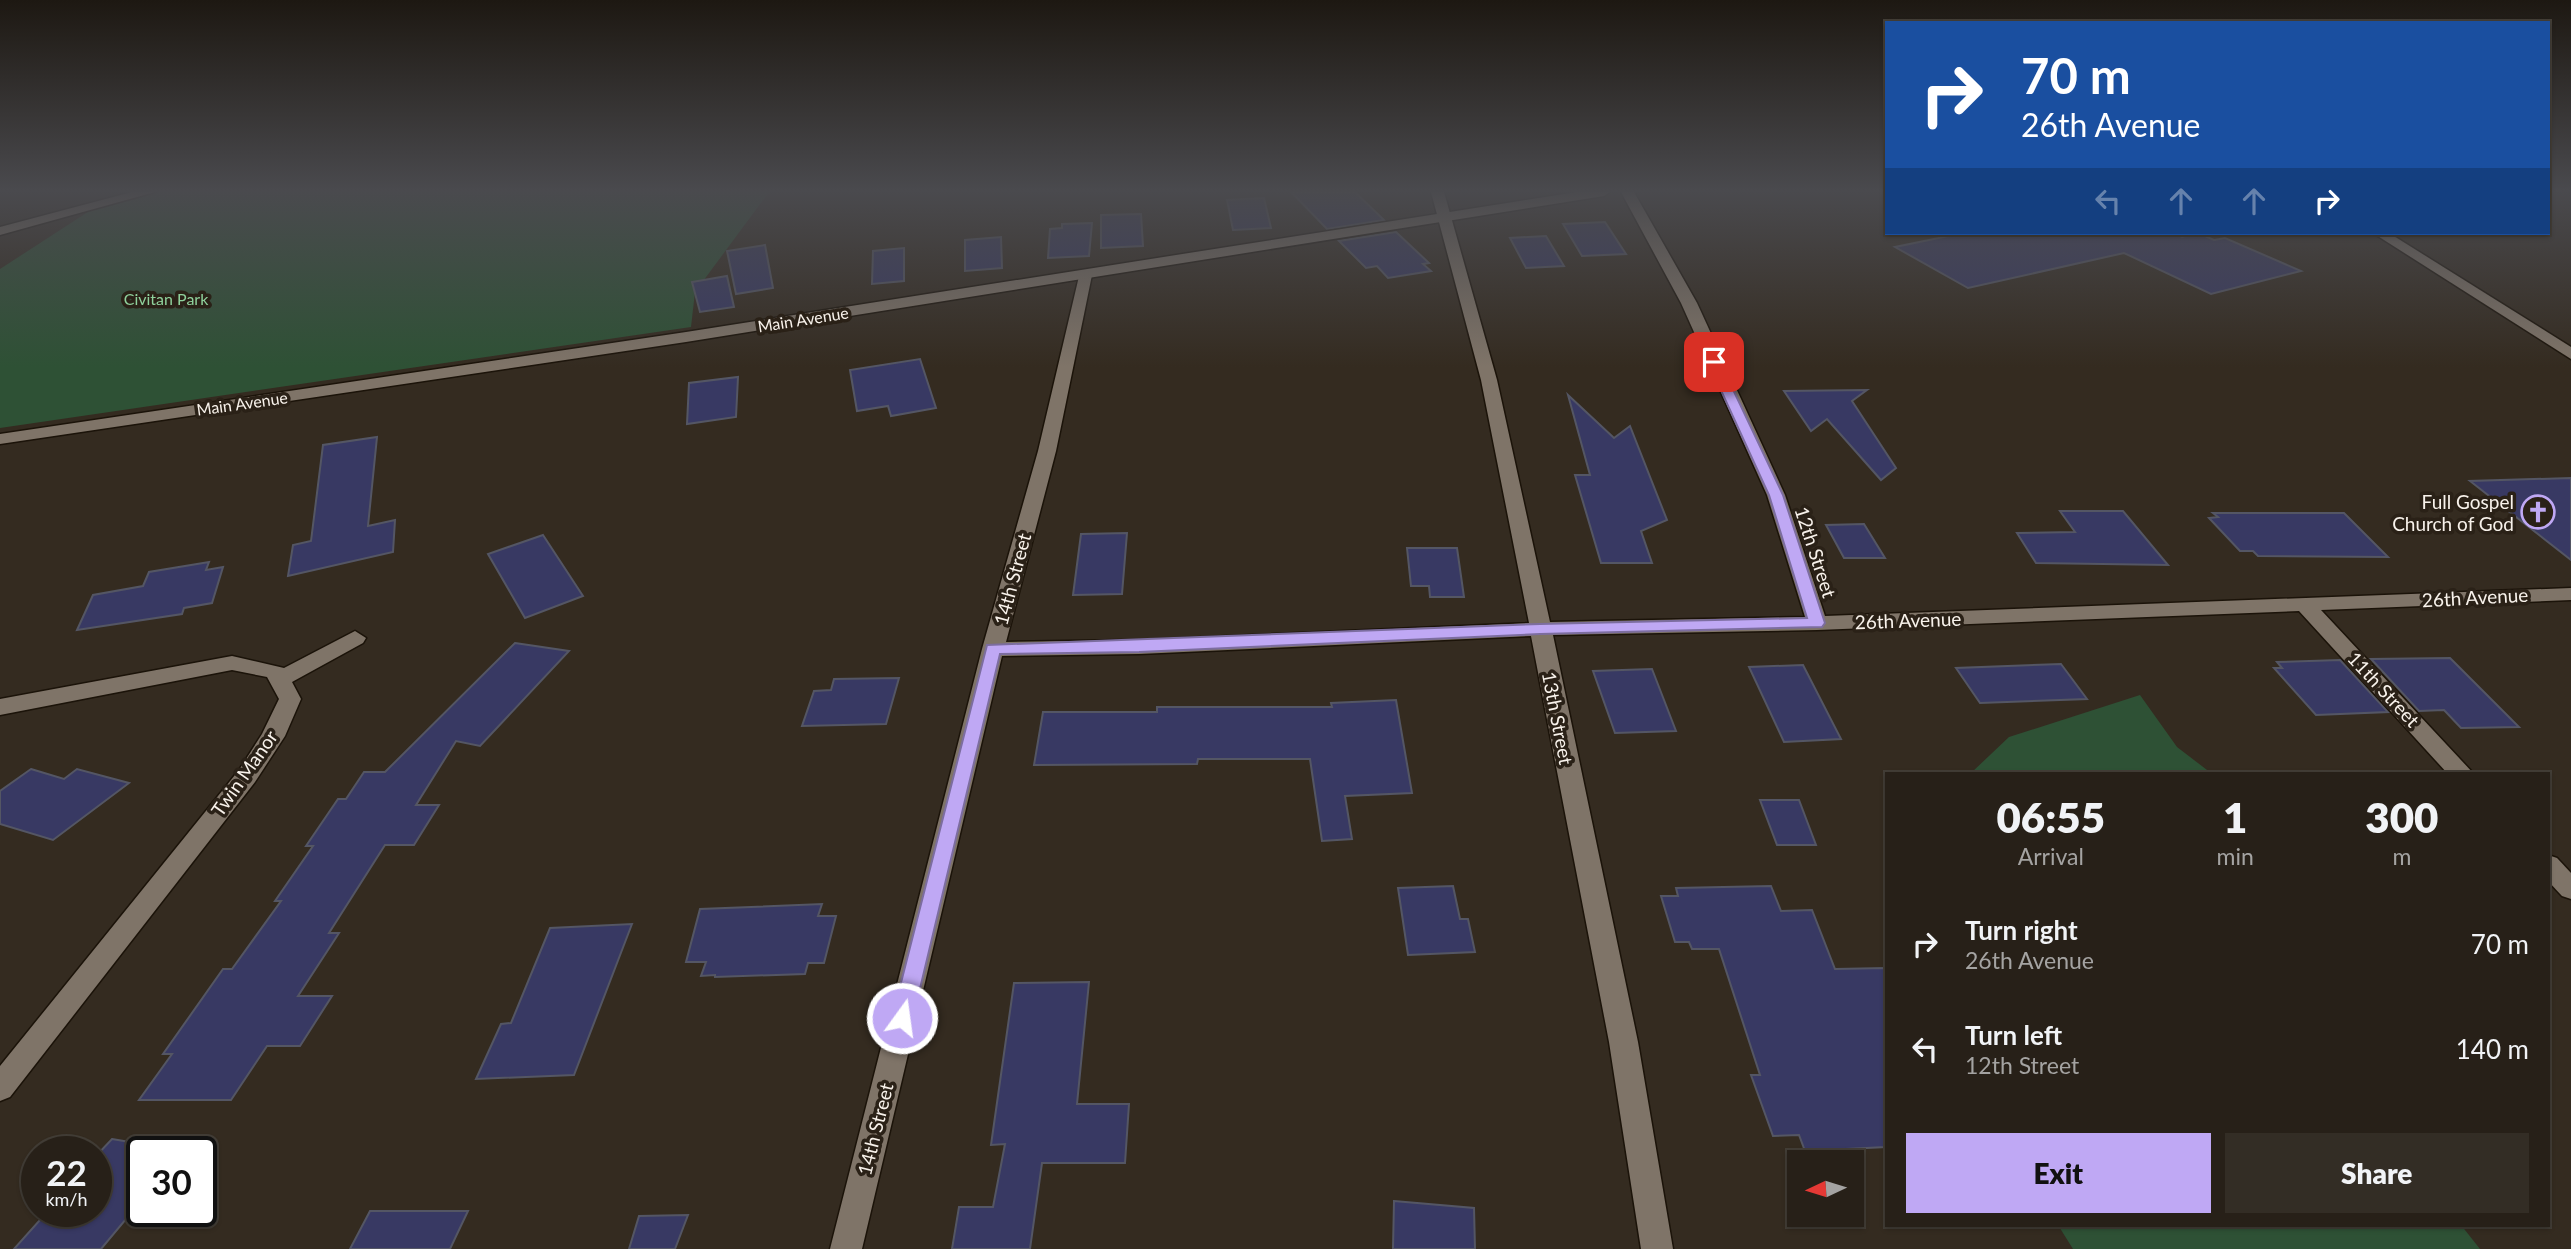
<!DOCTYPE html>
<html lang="en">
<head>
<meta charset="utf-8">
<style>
	body { margin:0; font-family:Lato,sans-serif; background:#332d25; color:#f1f3f6; height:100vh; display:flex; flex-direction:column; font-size:26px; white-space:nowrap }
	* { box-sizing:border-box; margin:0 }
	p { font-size:23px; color:#a4a3a2 }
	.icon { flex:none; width:38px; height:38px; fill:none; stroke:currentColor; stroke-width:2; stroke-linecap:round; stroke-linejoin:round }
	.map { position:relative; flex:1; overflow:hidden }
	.sheet { position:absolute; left:1885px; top:772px; width:665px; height:455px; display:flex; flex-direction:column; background:#272018; border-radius:0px; box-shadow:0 2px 5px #0004,0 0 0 2px #433e37 }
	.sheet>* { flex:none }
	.guide { position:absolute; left:1885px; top:21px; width:665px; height:214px; border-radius:0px; box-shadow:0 2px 5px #0004,0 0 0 2px #433e37; background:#1a4fa0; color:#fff; overflow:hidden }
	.needle { width:46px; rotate:266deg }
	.buttons { position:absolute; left:1787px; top:1150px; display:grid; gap:14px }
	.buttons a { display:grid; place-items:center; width:77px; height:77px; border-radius:0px; background:#272018; box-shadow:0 2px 5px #0004,0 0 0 2px #433e37; font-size:35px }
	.speed { position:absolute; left:21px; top:1136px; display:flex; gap:14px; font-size:35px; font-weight:700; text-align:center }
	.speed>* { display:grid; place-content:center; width:91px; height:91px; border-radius:50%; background:#272018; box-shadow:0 2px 5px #0004,0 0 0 2px #433e37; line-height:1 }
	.speed small { font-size:18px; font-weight:400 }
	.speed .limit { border:4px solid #111; border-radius:10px; background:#fff; color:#111 }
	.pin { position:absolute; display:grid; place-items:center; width:60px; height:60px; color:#fff; margin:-30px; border-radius:14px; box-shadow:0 4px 10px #0006 }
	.me { position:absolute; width:77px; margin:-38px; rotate:14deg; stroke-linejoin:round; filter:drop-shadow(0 0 5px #0008) }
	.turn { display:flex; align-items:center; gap:24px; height:147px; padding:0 21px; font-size:32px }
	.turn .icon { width:91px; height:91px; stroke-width:2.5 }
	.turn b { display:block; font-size:49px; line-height:60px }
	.lanes { display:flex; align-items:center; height:66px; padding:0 21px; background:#0003; justify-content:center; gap:35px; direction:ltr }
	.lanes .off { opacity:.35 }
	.eta { display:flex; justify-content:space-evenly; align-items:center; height:119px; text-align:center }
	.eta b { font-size:42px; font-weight:800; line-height:49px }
	.cta { display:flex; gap:14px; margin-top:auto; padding:14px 21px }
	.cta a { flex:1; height:80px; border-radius:0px; background:#bfa8f4; color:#111; font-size:28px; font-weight:800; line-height:80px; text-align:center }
	.cta a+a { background:#332d25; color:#f1f3f6 }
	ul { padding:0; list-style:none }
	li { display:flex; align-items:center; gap:21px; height:105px; padding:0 21px }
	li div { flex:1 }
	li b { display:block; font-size:26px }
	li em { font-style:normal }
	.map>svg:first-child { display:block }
</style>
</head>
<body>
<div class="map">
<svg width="2571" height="1249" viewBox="0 0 2571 1249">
	<rect width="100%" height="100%" fill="#342b20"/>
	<g fill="#2e5135">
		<path d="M150,192h619l-74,100 -4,35 -691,101v-159l94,-61z"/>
		<path d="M2140,695l37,52 34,26h-240l38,-36z"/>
		<path d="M2058,1225h403l19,24h-407z"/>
	</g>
	<g fill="#383963" stroke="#545664" stroke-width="2">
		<path d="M1291,192h64l29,28 -57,9z"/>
		<path d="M1264,198l7,30 -38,2 -6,-30z"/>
		<path d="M1141,214l2,32 -42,2v-33z"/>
		<path d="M1605,222l21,32 -44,2 -19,-32z"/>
		<path d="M1092,223l-3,33 -41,2 2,-29 12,-1v-4z"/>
		<path d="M1396,232l33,31 -6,1 8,7 -43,7 -11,-12 -11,2 -27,-27z"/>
		<path d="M1963,233h210l9,4 16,-4 16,7 11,-2 76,33 -90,23 -87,-41 -156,35 -73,-41z"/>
		<path d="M1546,236l18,30 -38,2 -16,-30z"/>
		<path d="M1001,237l1,31 -37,3v-31z"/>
		<path d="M765,245l8,43 -37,6 -9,-43z"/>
		<path d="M904,248v33l-32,3 1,-33z"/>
		<path d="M727,276l7,31 -34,5 -8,-30z"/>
		<path d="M920,359l16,49 -45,8 -3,-10 -31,5 -7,-41z"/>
		<path d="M738,377l-2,40 -49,7 2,-41z"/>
		<path d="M1867,390l-15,11 44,67 -15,12 -54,-61 -16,12 -27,-40z"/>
		<path d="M1568,395l46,43 16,-12 37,94 -26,11 11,32h-51l-26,-88h15z"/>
		<path d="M377,437l-9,89 27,-6 -2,32 -105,24 5,-31 18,-4 12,-96z"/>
		<path d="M2571,478v82l-101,-79z"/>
		<path d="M2060,511h63l45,54 -132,-2 -19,-30 58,-1z"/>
		<path d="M2213,513h131l44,44 -130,-1 -5,-5h-13l-31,-33 9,-1z"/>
		<path d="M1864,524l21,34h-41l-18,-33z"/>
		<path d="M1127,533l-5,61 -49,1 8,-61z"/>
		<path d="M543,535l40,61 -58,22 -37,-64z"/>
		<path d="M1407,548h50l7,49h-34l-1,-11h-18z"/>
		<path d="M209,562l-3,8 17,-3 -11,36 -28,5 -2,6 -105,16 16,-35 50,-9 6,-14z"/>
		<path d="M515,643l54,8 -89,95 -24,-5 -40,64h23l-25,40h-29l-56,88h10l-41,63h34l-32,50h-33l-36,54h-92l33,-46h-9l60,-85h9l49,-68h-6l38,-55h-7l32,-47h8l18,-27h21z"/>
		<path d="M2450,658l69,69 -58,1 -17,-18 -25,1 -48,-52z"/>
		<path d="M2340,660l48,52 -72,3 -42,-47h8l-5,-6z"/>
		<path d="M2061,664l26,35 -107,4 -24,-35z"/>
		<path d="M1803,665l38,74 -57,3 -35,-75z"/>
		<path d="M1652,669l24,62 -61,2 -22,-62z"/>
		<path d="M899,678l-13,46 -84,2 12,-35 17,-1 3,-11z"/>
		<path d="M1396,700l16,93 -67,3 7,43 -30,2 -12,-82h-112l-1,5 -163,1 9,-53h114v-5h175l-1,-4z"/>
		<path d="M31,769l33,10 13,-10 52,14 -76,57 -53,-16v-33z"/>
		<path d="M1760,800h39l17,45h-39z"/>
		<path d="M1453,886l7,33h8l7,33 -67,3 -10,-67z"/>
		<path d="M1771,886l10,25 31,-1 23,59 51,-1v179l-81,4 -6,-16 -26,1 -22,-61h9l-41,-126h-27l-3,-7h-14l-14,-46h17l-2,-8z"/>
		<path d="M822,904l-4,12h18l-12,47h-16l-3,11 -90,3v-2l-14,1 5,-14h-20l14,-53z"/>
		<path d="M632,924l-58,151 -98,4 25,-55 10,-1 39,-95z"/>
		<path d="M1089,982l-12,122h52l-4,59h-83l-12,86h-78l7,-42h34l12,-63 -14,1 23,-162z"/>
		<path d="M112,1139l30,5v56l-41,49h-87l34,-38h48v-55z"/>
		<path d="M1394,1201l80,7 1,41h-82z"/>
		<path d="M370,1211h98l-18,38h-100z"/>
		<path d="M688,1215l-13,34h-46l10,-33z"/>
	</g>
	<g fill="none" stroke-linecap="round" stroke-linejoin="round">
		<defs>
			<g id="street">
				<path d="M132,192h23l-155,43v-8z"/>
				<path d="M1431,192h13l53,188 53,242 255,-5 -38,-122 -86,-192 -60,-111h13l63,111 88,192 40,121 746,-28v12l-250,10 153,164h-26l-149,-163 -482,19 -264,5 85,407 35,207h-32l-32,-207 -78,-406 -392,18 -137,2 -140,593h-32l152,-600 56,-198 42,-179 5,-1 7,4 -36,176 -50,191 133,-2 390,-17 -48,-243z"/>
				<path d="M2373,233h16l182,114v12z"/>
				<path d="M355,631l11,7 -3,5 -71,39 9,17 -16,37 -30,46 -245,315 -10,4v-35l239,-296 23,-36 17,-35 -12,-22 -35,-7 -232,45v-16l232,-43 52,12z"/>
				<path d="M2548,855l9,3 14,15v26l-9,-3 -14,-15z"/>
			</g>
			<path id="secondary" d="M1577,192h33l-6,4 -918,146 -686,102v-10l686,-102z"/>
		</defs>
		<use href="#street" stroke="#1b1309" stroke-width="3"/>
		<use href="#secondary" stroke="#1b1309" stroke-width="3"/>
		<use href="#street" fill="#7f7468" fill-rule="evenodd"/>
		<use href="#secondary" fill="#7f7468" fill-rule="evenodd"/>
	</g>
	<linearGradient id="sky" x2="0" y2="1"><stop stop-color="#1d1812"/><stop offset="0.52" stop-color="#4a4a4e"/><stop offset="1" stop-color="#4a4a4e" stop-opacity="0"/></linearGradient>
	<rect width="2571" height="367" fill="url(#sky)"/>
	<path fill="#bfa8f4" stroke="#7c6d9f" stroke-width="2" d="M1714,359l6,3 63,133 42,128 -3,4 -282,7 -401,18 -139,2 -87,364 -3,6 -8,3 -7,-3 -3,-6 95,-373 553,-21 267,-6 -38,-123 -61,-133z"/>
	<defs>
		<symbol id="church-ring" viewBox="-11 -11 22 22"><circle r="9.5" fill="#2a2117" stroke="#bfa8f4" stroke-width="1.5"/><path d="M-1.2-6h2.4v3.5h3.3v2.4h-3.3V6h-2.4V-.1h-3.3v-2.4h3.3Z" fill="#bfa8f4"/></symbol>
	</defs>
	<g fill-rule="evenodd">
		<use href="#church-ring" x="2519" y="493" width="38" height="38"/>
	</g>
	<g text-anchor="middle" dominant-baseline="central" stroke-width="7" stroke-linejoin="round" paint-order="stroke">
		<g font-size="16" fill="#8fd19c" stroke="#2a2117">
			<text x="166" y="298">Civitan Park</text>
		</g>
		<g font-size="16" fill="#f8f2eb" stroke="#2a2117">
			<text transform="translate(803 319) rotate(-9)">Main Avenue</text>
			<text transform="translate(242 403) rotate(-8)">Main Avenue</text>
		</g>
		<g font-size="19" fill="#f8f2eb" stroke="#2a2117" text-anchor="end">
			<text x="2514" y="501">Full Gospel<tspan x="2514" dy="22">Church of God</tspan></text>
		</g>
		<g font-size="19" fill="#f8f2eb" stroke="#2a2117">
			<text transform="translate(1816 552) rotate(72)">12th Street</text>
			<text transform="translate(1012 579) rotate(-75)">14th Street</text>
			<text transform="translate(2475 597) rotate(-3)">26th Avenue</text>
			<text transform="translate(1908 620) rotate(-2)">26th Avenue</text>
			<text transform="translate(2384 689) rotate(47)">11th Street</text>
			<text transform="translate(1558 718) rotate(79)">13th Street</text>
			<text transform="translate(244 773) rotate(-55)">Twin Manor</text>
			<text transform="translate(875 1129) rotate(-76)">14th Street</text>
		</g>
	</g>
</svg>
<div class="buttons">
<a><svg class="needle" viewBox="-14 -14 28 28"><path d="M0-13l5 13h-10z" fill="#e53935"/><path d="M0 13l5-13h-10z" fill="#a4a3a2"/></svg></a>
</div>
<div class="speed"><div>22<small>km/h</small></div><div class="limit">30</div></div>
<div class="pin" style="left:1714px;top:362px;background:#d93025"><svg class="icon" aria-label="arrive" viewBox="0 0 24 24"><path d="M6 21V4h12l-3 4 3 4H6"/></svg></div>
<svg class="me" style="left:902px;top:1018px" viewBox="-20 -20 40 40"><circle r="17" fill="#bfa8f4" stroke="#fff" stroke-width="3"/><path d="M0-11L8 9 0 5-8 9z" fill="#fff"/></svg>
<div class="guide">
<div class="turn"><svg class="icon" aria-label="right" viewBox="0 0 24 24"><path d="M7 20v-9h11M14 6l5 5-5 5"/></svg><div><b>70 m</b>26th Avenue</div></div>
<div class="lanes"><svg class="icon off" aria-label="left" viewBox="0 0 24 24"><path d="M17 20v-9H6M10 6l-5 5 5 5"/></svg><svg class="icon off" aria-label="ahead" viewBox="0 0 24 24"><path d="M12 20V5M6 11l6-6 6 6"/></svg><svg class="icon off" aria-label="ahead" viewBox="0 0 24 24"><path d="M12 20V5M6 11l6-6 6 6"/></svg><svg class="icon" aria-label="right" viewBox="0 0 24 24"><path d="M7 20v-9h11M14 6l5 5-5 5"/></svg></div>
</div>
<section class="sheet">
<div class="eta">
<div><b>06:55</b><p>Arrival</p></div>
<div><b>1</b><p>min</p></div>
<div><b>300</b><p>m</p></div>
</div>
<ul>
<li><svg class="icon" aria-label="right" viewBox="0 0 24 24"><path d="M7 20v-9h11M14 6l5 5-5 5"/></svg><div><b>Turn right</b><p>26th Avenue</p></div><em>70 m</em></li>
<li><svg class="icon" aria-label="left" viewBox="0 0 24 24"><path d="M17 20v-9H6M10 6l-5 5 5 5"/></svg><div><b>Turn left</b><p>12th Street</p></div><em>140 m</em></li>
</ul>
<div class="cta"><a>Exit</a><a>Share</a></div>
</section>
</div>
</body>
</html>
